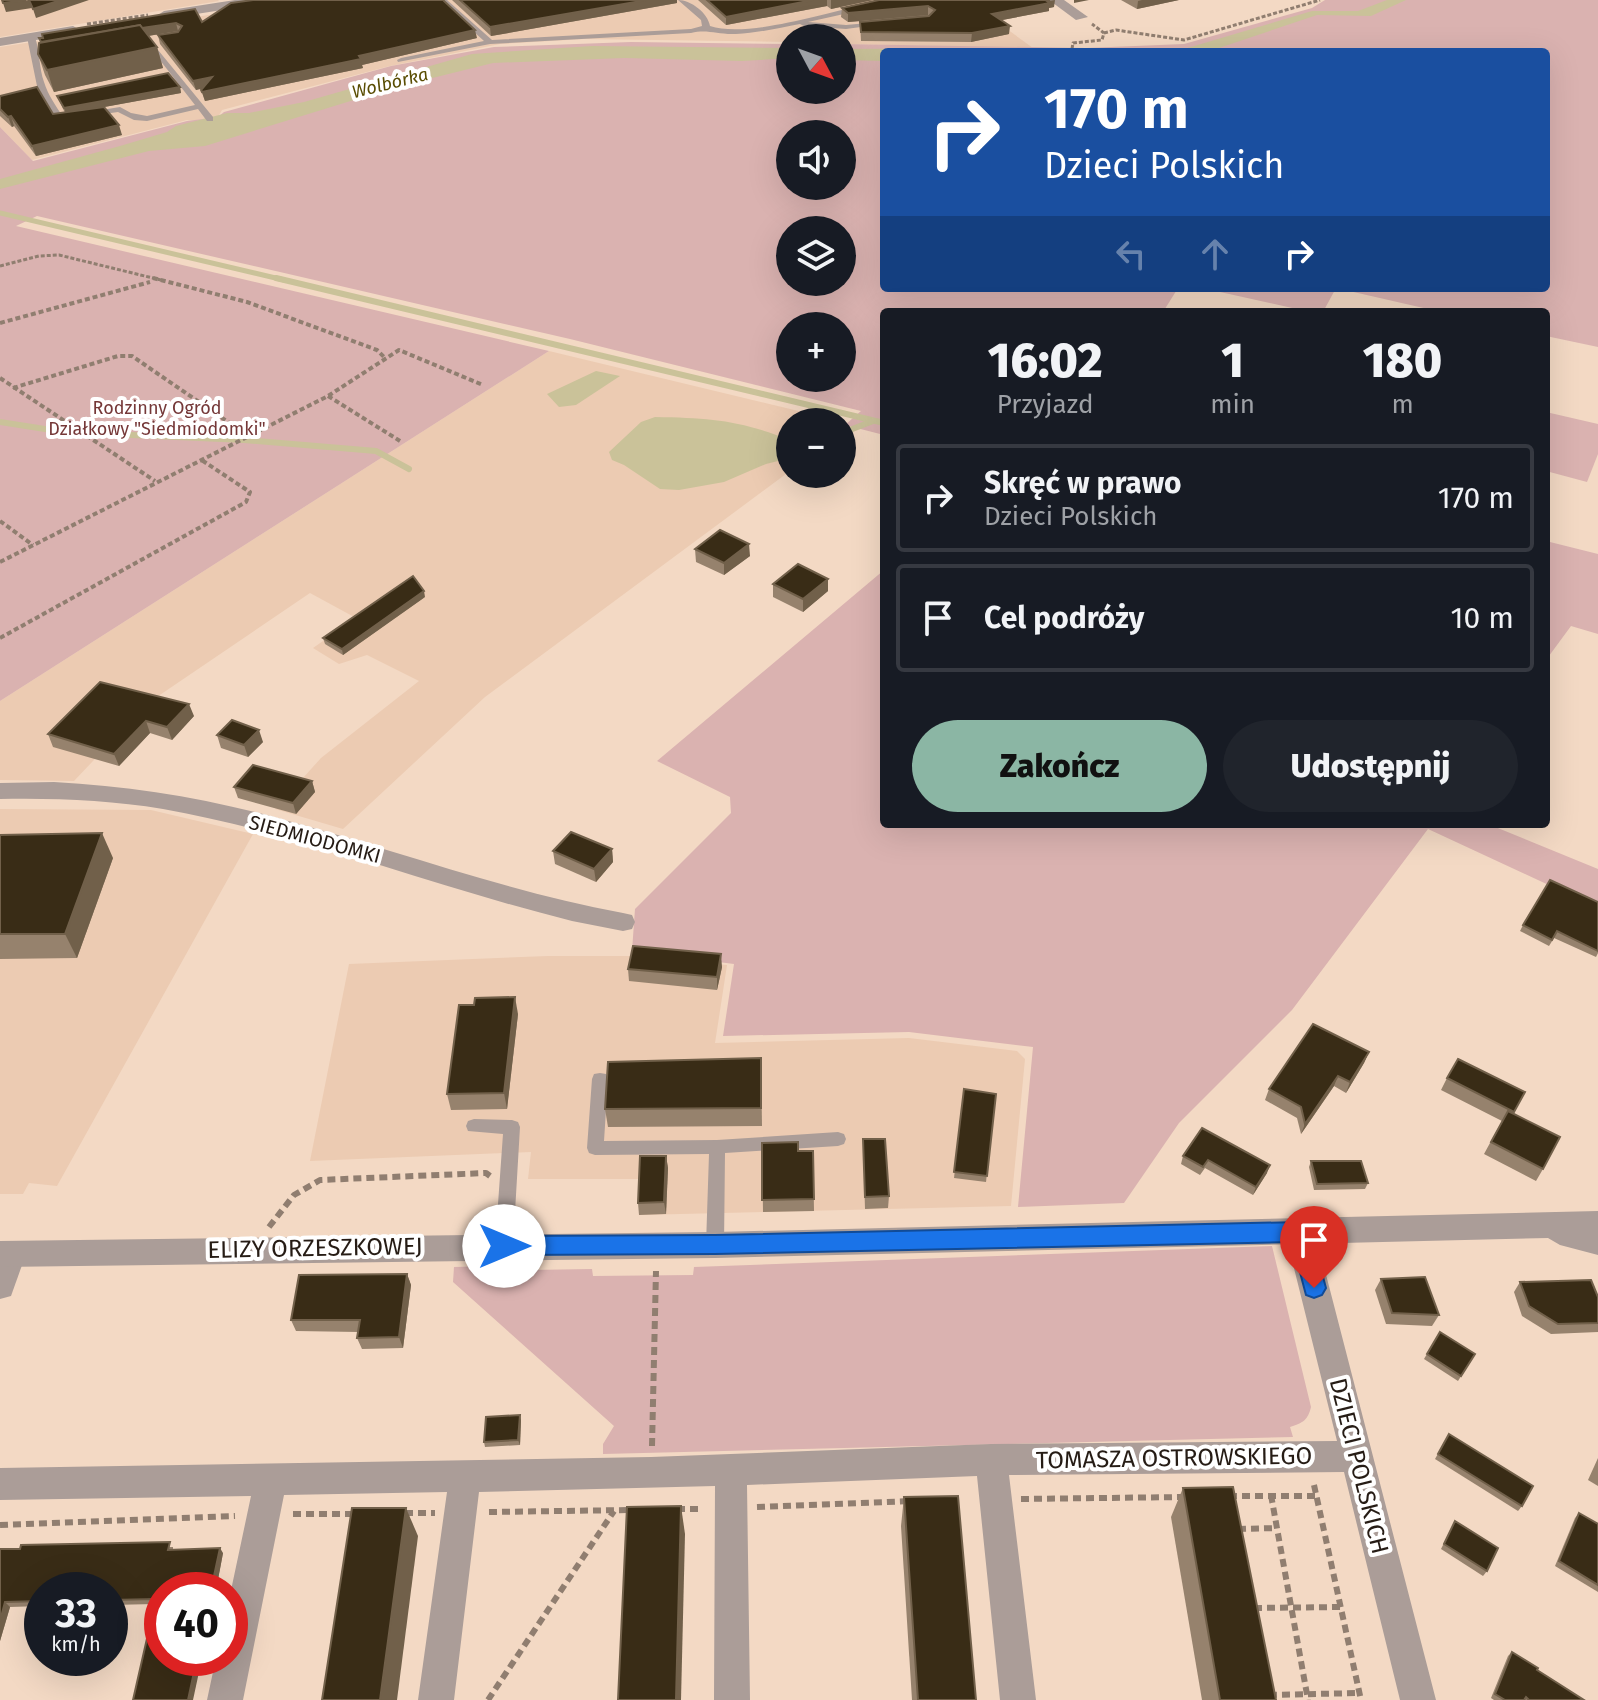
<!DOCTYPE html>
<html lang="pl">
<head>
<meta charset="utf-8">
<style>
	body { margin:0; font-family:"Fira Sans",sans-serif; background:#20242c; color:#f1f3f6; height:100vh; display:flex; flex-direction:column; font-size:30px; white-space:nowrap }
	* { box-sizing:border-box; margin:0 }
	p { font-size:26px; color:#9ea1a6 }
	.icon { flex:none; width:44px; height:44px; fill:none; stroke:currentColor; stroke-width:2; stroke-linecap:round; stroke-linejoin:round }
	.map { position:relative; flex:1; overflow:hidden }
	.panel { position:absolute; left:880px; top:308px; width:670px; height:520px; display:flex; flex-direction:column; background:#171b24; border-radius:8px; box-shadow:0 8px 32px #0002 }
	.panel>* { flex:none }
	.top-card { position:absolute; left:880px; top:48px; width:670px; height:244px; border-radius:8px; box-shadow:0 8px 32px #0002; background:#1a4fa0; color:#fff; overflow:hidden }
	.needle { width:52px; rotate:131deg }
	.controls { position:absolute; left:776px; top:24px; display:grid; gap:16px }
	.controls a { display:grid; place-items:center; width:80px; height:80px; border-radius:50%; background:#171b24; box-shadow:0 8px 32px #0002; font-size:40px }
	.speed { position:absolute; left:24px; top:1572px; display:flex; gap:16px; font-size:40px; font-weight:700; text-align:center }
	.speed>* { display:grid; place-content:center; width:104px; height:104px; border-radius:50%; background:#171b24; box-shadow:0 8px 32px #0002; line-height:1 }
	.speed small { font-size:20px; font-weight:400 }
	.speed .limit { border:12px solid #d22; background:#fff; color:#111 }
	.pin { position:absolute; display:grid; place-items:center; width:68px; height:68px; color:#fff; margin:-82px -34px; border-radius:50% 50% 50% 0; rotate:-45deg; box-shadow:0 0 8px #0007 }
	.pin .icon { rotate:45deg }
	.me { position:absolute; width:88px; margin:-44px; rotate:90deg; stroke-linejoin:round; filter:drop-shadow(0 0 6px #0008) }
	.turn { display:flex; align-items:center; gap:28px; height:168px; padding:0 32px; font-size:36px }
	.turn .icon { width:104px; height:104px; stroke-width:2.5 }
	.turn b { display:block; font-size:56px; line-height:68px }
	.lanes { display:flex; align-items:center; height:76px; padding:0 32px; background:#0003; justify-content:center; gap:40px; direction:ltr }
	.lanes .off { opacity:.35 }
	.eta { display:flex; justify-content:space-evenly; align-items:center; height:136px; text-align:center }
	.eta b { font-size:48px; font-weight:800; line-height:56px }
	.primary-button { display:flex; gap:16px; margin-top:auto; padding:16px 32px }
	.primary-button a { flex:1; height:92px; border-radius:48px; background:#8bb6a4; color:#111; font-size:32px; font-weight:800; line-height:92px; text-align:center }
	.primary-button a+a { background:#20242c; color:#f1f3f6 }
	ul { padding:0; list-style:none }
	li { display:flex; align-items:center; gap:24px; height:108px; margin:0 16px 12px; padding:0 16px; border:4px solid #363941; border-radius:8px }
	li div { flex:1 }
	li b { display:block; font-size:30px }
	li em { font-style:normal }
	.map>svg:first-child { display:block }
</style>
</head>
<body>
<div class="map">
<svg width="1598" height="1700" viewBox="0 0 1598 1700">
	<rect width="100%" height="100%" fill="#f3d9c4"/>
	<g fill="#eccbb2">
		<path d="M0,0h218l1,1 -219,36z"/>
		<path d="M307,0h660l66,48 -191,-4v-6h-52v4l-206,-3 -84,5 -110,22 -168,44 -4,7 -18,4 -13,-1 -155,40 -32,-33v-80z"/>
		<path d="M549,351l304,73 -11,8v-10h-52v49l-305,226 -142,132 -68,-20 46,-51 98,-77 -52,-26 -28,9 -26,-16 43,-30 -46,-25 -162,110 -74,78 -74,-1v-79z"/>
		<path d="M0,809l151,1 102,24 -196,352 -28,-3 -6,11h-23z"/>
		<path d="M548,956h86l93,9 -12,78 194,-5 108,13 8,8 -14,147 -372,9 2,-36h-113l3,-27 -221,9 39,-197z"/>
	</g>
	<g fill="#dab2b0" fill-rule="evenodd">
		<path d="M1325,0h273v347l-52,-11v-24h-105l-105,-24 -13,24h-13l-108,-24h344v-236h-662v236h294l-15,24h-279v123l-39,-10 16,-14 -291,-72 -533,-123 -21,10 533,125 -549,350v-574l33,34 154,-40 31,-4 6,-5 167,-46 103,-19 137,-5 159,2v46h52v-46l244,4 98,-4 128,-36zM790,134h52v52h-52zM790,230h52v52h-52zM790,326h52v52h-52z"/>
		<path d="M1546,412l52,12v30l-11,28 -41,-11z"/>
		<path d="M1546,541l52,13v80l-27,-8 -25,34z"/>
		<path d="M884,570v254h604l110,45v39l-170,-79 -136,181 -113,113 -55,80 -106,4 15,-160 -124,-15 -186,4 11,-72 -102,-13 3,-42 96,-96 -1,-16 -73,-36z"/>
		<path d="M1272,1246l39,161c-3,13 -8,16 -21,20l3,10 -690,17v-10l11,-18 -161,-144 1,-15 72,-2 4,5 62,-1 1,7 100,-1 1,-8z"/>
	</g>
	<g fill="#cac299">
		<path d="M1387,0h19l-35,16 -54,-1 -110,37h-33l138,-41h46z"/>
		<path d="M592,46l198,2v10l-48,3 -118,-3 -131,5 -97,24 -191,59 -56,5 -149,38v-10l120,-33 47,-14 9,-6 51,-13h22l55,-11 168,-48z"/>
		<path d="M1026,48l45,4h-187v9l-42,-1v-11z"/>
		<path d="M596,371l24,5 -44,29 -17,2 -12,-13z"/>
		<path d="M655,417c56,1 83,3 135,23v18l-24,6 -42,18 -45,8 -19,-1 -36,-24 -12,-5 -3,-8 32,-30z"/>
	</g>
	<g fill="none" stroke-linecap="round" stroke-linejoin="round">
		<path stroke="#cac299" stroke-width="5" d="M0,213l284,67"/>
		<g stroke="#cac299" stroke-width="6">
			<path d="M276,278l608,145"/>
			<path d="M0,422l64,10 180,8 132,11 33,18"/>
			<path d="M842,433l31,-12"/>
		</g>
		<g stroke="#907e70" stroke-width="3" stroke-dasharray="4 2" stroke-linecap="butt">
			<path d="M87,24l61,-9"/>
			<path d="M1104,33l12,-3 68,10 136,-40"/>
			<path d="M1072,49l1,-6 29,-3 2,-7 -12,-9"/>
			<path d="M0,266l39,-10 20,-1 102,25"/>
		</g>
		<g stroke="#907e70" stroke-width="4" stroke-dasharray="5 3" stroke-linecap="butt">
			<path d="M153,278l94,24 130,48 7,7"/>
			<path d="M0,323l150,-41"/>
			<path d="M0,378l155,103"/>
			<path d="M13,388l105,-32h14l115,79"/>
			<path d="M328,396l72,45"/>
			<path d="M0,521l33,24"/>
			<path d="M0,562l328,-166 71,-46 84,35"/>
			<path d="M0,638l246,-136 4,-10 -50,-33"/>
		</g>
		<g stroke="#907e70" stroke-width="6" stroke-dasharray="8 5" stroke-linecap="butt">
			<path d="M269,1227l25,-32 26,-15 166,-7 4,3"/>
			<path d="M652,1446l4,-175"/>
			<path d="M1314,1485l47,215"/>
			<path d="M1271,1495l37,205"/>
			<path d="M1229,1496h88"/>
			<path d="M1021,1499l162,-2"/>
			<path d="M757,1507l154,-6"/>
			<path d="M677,1509h26"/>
			<path d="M489,1512l142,-2"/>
			<path d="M405,1513h30"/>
			<path d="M293,1514h62"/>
			<path d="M0,1525l235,-9"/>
			<path d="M1238,1529l39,-1"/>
			<path d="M1254,1608l87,-1"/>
			<path d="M1269,1695l91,-2"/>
			<path d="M488,1700l126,-189"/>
		</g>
		<g fill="#ab9d98" fill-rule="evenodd">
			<path d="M439,0h8l45,40 199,-11 11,-3 -1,-6 -23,-20c13,0 30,13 32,26 36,12 111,-12 149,-20l4,2 -1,2 -54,12 38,3 33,-3 4,2 -37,5 -42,-3 -4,-2c-21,4 -43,9 -64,10 -18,1 -28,-5 -45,-1l-201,11 -92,18 -1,-2 4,-2 83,-17z"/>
			<path d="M31,35l4,2c5,15 4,31 9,45 4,13 12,24 19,35l12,-1v4l-17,2 -21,-36 -10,-49z"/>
			<path d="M149,39l64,78v4h-6l-9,-12 -51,12 -13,-1 -16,-8 -29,4v-4l31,-5 11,6 16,3 48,-11 -50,-64z"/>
			<path d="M600,1073l6,1 2,5 -4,62 113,-1 121,-8 6,2 2,5 -2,5 -6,2 -113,7 -1,92 -3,5 -6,3 -6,-3 -3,-5 3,-91 -114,1 -6,-2 -2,-5 5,-69 2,-5z"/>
			<path d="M474,1119l38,1 6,2 2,5 -7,119 -3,5 -6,3 -6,-3 -3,-5 8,-112 -35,-3 -2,-5 2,-5z"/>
		</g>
		<g fill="#ab9d98" fill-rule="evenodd">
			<path d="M1049,0h15l24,17 -12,3z"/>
			<path d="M54,782c73,4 145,15 216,34 118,31 233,75 353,97l9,2 3,7 -3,7 -9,2 -51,-10c-137,-34 -269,-87 -409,-112 -54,-9 -108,-11 -163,-10v-16z"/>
			<path d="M1300,1219l10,4 5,9 121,468h-36l-56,-228 -335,3 27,225h-36l-23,-224 -230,9 3,215h-36l1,-214 -236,6 -25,208h-36l29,-208 -163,3 -41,205h-36l9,-42h14v-63l21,-99 -251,4v-32l651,-11 340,-13 346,-3 -52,-209 5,-9z"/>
			<path d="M11,1241l10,4 5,9 -15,42 -11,3v-53z"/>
		</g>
		<g fill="#ab9d98" fill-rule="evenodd">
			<path d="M235,0h31l-6,4 -96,15 -6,-4 6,-4z"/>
			<path d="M73,26l7,4 -2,3 -78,13v-8z"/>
			<path d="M1598,1211v44l-38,-10 -12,-7 -833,20 -715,9v-26l715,-9z"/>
		</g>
	</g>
	<g fill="#96826d">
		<path d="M452,0h225v3l-186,33z"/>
		<path d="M698,0h175l-42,9 -4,-3 -101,19z"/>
		<path d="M879,0l175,7 -5,1v3l-47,9 7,14 -38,8 -110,-1 -1,-19 69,-6 -81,6 -7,-5 1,-9z"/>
		<path d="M1121,0h58l-42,9z"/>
		<path d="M195,9l7,13 275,16 -115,27 1,3 -158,33 -4,-11 1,-2 -6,2 -36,-46 -2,-9 20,-4 -30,5 9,11 6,21 -109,24 -9,-17 -7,-21z"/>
		<path d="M180,87l1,6 -77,14 18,28 -86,21 -22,-30 -2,1 -12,-11v-20l53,18 12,-1 -8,-17z"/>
		<path d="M695,549l55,7 -26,19 -28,-13z"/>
		<path d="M773,584l55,7 -25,21 -30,-15z"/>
		<path d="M425,597l-82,58 -18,-11 -2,-6z"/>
		<path d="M100,682l94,34 -22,24 -22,-7 -31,33 -66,-19 -5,-13z"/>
		<path d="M217,735l46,7 -15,15 -27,-9z"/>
		<path d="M312,781l3,11 -19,22 -58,-16 -4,-11z"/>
		<path d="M0,835l113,23 -36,100 -77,1z"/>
		<path d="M612,849l1,13 -17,20 -41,-18 -2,-13z"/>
		<path d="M1598,902v51l-2,4 -42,-19 -5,8 -29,-15 3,-6z"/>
		<path d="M722,967l-5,23 -88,-9 -1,-12z"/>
		<path d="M518,1014l-11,95 -56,1 -4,-16z"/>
		<path d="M1369,1052l-5,11 -18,30 -12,-7 -33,48 -4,-16 -32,-18 4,-11z"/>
		<path d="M761,1058l1,68 -154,1 -3,-18z"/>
		<path d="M1447,1078l78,14 -12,22 30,55 -7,12 -52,-27 18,-33 -61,-31z"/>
		<path d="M964,1089l32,5 -10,88 -32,-4z"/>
		<path d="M1202,1128l65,45 -14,22 -48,-27 -5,7 -19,-11 2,-8z"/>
		<path d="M863,1139l26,57 -1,12 -23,1z"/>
		<path d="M762,1143l36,8h15l1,60 -51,1z"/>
		<path d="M666,1156l2,12 -2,46 -27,1 -1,-12z"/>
		<path d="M1311,1161l57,22 -3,6 -51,1 -5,-23z"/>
		<path d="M407,1274l4,11 -8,63 -41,1 -5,-11 1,-6 -62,-1 -5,-11z"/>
		<path d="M1381,1279l58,36 -7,11 -46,-2 -11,-34z"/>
		<path d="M1520,1282l78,15v35l-47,2 -29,-18 -8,-24z"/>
		<path d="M1440,1332l35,22 -17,27 -34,-22z"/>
		<path d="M521,1420l-1,25 -35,2 -1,-5z"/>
		<path d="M1449,1434l73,72 -4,5 -83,-52z"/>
		<path d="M1598,1458v28l-10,-6z"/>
		<path d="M1183,1488l93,212h-74l-31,-183z"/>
		<path d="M904,1497l72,203h-64l-11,-174z"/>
		<path d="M1579,1513l19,11v68l-43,-26 20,-48z"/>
		<path d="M1455,1521l32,50 -4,5 -42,-27z"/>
		<path d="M173,1547v2l50,4 -7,37h-54l-7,14 -45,1v-15h-68v16l-32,1 -10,34v-92z"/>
		<path d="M1512,1652l25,18 47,30h-90l-3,-2 17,-42z"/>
	</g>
	<g fill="#71604a">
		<path d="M29,0l3,8 -26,4 -3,-9z"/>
		<path d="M61,0h28l-53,18 -3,-9z"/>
		<path d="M647,0h30v3l-186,33 -1,-9z"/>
		<path d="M813,0h14v6l-101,19v-8z"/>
		<path d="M831,0h42l-42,9z"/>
		<path d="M1055,0l-1,7 -5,1v3l-57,11v-8l55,-13z"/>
		<path d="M1074,0h15l-15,3z"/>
		<path d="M1142,0h37l-42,9 1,-8z"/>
		<path d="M928,6v9l-80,7v-9z"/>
		<path d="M176,23l2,8 -134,22 -3,-9z"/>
		<path d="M1010,26l-1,8 -38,8 1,-9z"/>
		<path d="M475,30l2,8 -115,27 1,3 -158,33 -3,-9z"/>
		<path d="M157,47l6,21 -109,24 -7,-22z"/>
		<path d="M212,77l2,9 -18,4 -3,-9z"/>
		<path d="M180,87l1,6 -115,21 -2,-6z"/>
		<path d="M11,116l3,10 -2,1 -4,-10z"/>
		<path d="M119,125l3,10 -86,21 -4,-10z"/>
		<path d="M749,544l1,12 -26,19v-12z"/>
		<path d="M828,579v12l-25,21v-13z"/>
		<path d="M424,591l1,6 -82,58 -1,-6z"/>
		<path d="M189,704l5,12 -22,24 -5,-13z"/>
		<path d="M146,721l4,12 -31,33 -5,-12z"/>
		<path d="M259,730l4,12 -15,15 -4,-12z"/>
		<path d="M312,781l3,11 -19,22 -3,-11z"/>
		<path d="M102,833l11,25 -36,100 -12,-24z"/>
		<path d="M612,849l1,13 -17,20 -2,-13z"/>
		<path d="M721,954l1,13 -5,23v-13z"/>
		<path d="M515,997l3,17 -11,95 -3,-16z"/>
		<path d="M1369,1052l-5,11 -18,30 4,-11z"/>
		<path d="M1338,1076l-4,10 -33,48 4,-10z"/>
		<path d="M666,1156l2,12 -2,46 -2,-12z"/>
		<path d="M1270,1165l-3,8 -14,22 3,-8z"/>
		<path d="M407,1274l4,11 -8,63 -4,-11z"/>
		<path d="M520,1415l1,5 -1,25 -2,-5z"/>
		<path d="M681,1506l4,28 -4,166h-5z"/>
		<path d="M406,1508l12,28 -21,164h-17z"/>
		<path d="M220,1548l3,5 -7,37h-5z"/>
		<path d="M5,1602l5,5 -10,34v-20z"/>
		<path d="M197,1658h5l-9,42h-5z"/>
	</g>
	<g fill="#392c16" stroke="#71604a" stroke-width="2">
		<path d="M2,0h24l-23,3z"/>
		<path d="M29,0h32l-28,9z"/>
		<path d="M253,0h190l32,30 -116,26 2,3 -159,33 -1,-2 11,-13 -19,4 -35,-46 20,-3 4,-6 -6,-3 -34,5 -2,-3 -99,17 -2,-4h4l-1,-4 153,-25 7,13 29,-19z"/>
		<path d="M460,0h187l-157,27z"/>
		<path d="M707,0h106l-87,17z"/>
		<path d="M879,0h171l-3,1 3,2 -58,11 18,12 -38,7 -111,-1 -1,-10 69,-6 6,-6 -7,-4 -80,7 -6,-5z"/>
		<path d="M140,25l17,22 -110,23 -9,-16 1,-11z"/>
		<path d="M168,73l12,14 -116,21 -7,-12z"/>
		<path d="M37,87l16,27 51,-7 15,18 -87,21 -21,-30 -3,1 -8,-8v-13z"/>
		<path d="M720,530l29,14 -25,19 -29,-14z"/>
		<path d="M798,564l30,15 -25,20 -30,-15z"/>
		<path d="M413,576l11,15 -82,58 -19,-11z"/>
		<path d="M100,682l89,22 -22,23 -21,-6 -32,33 -66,-20z"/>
		<path d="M232,720l27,10 -15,15 -27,-10z"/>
		<path d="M253,765l59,16 -19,22 -59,-16z"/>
		<path d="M571,832l41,17 -18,20 -41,-18z"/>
		<path d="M102,833l-37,101h-65v-99z"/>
		<path d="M1550,880l48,22v49l-41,-20 -5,9 -29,-15z"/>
		<path d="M633,946l88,8 -4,23 -89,-8z"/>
		<path d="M515,997l-11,96 -57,1 12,-89h15l1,-7z"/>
		<path d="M1313,1024l56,28 -19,30 -12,-6 -33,48 -4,-17 -32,-18z"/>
		<path d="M761,1058v50l-156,1 3,-47z"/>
		<path d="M1458,1059l67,33 -11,20 -67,-34z"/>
		<path d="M964,1089l32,5 -9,82 -33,-4z"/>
		<path d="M1508,1111l52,26 -17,32 -52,-27z"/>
		<path d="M1202,1128l68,37 -14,22 -48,-27 -5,7 -20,-11z"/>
		<path d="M863,1139h22l4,57 -24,1z"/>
		<path d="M798,1142v9h15l1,48 -52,1v-57z"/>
		<path d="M640,1156h26l-2,46 -26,1z"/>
		<path d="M1311,1161h50l7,22 -51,1z"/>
		<path d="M407,1274l-8,63 -42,1 3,-18h-69l8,-45z"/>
		<path d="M1425,1277l14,38 -47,-2 -11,-34z"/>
		<path d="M1591,1280l7,17v26l-40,1 -29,-18 -9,-24z"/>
		<path d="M1440,1332l35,22 -14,22 -34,-22z"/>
		<path d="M520,1415l-2,25 -34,2 2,-25z"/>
		<path d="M1449,1434l84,52 -11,20 -84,-52z"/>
		<path d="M1233,1487l43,213h-56l-37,-212z"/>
		<path d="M958,1496l18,204h-58l-14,-203z"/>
		<path d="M681,1506l-5,194h-58l9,-193z"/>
		<path d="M352,1508h54l-26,192h-58z"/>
		<path d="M1579,1513l19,11v61l-39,-24z"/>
		<path d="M1455,1521l43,27 -11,23 -43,-27z"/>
		<path d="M170,1542l-2,8 52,-2 -9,42h-49v68h35l-9,42h-55l23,-101 -46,1v-10h-68v11l-37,1 -5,19v-72h20l1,-4z"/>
		<path d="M1512,1652l26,16 -1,2 47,30h-55l-3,-3 -2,3h-19l-10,-6z"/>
	</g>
	<path fill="#1a73e8" stroke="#114b97" stroke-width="2" d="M1300,1222l8,3 3,7 15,56 -4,7 -8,3 -8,-3 -14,-53 -577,12 -211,1 -8,-2 -3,-7 3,-7 8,-3 211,-1z"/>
	<g text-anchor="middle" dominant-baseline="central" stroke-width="8" stroke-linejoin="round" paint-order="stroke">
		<g font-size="18" font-style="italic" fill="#594d03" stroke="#fff">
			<text transform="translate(390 83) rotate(-14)">Wolbórka</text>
		</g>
		<g font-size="18" fill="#753838" stroke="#fff">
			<text x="157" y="408">Rodzinny Ogród<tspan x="157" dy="21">Działkowy "Siedmiodomki"</tspan></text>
		</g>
		<g font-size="20" fill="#261c15" stroke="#fff">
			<text transform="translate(315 839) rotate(15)">SIEDMIODOMKI</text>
		</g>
		<g font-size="24" fill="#261c15" stroke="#fff">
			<text transform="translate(315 1248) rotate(-1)">ELIZY ORZESZKOWEJ</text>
			<text transform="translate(1174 1458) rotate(-1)">TOMASZA OSTROWSKIEGO</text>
			<text transform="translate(1359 1466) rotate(76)">DZIECI POLSKICH</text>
		</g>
	</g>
</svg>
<div class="controls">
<a><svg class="needle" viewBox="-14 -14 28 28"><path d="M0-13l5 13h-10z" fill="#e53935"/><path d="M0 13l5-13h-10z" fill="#9ea1a6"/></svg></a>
<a><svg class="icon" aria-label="sound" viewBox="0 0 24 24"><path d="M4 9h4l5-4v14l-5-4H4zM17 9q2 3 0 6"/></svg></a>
<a><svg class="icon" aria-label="layers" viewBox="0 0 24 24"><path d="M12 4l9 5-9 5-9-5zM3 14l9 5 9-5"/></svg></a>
<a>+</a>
<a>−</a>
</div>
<div class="speed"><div>33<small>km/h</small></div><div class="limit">40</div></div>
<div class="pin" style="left:1314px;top:1288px;background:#d93025"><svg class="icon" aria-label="arrive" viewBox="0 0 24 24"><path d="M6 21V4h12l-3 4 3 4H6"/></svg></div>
<svg class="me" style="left:504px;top:1246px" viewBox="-20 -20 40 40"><circle r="19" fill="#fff"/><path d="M0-13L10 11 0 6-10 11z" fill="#1a73e8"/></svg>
<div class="top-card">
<div class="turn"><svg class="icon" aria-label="right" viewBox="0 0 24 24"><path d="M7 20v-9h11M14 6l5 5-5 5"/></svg><div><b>170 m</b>Dzieci Polskich</div></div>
<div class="lanes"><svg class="icon off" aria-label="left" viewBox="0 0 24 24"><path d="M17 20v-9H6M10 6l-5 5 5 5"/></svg><svg class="icon off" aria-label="ahead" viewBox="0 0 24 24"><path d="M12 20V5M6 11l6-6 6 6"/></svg><svg class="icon" aria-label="right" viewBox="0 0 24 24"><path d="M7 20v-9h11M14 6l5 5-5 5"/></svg></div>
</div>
<section class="panel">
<div class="eta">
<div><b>16:02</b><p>Przyjazd</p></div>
<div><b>1</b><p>min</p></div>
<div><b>180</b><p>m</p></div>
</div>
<ul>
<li><svg class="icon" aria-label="right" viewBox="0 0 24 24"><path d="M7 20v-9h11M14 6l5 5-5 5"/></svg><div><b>Skręć w prawo</b><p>Dzieci Polskich</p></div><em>170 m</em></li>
<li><svg class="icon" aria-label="arrive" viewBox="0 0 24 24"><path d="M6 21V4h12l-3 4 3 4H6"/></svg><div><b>Cel podróży</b></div><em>10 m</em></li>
</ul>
<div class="primary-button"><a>Zakończ</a><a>Udostępnij</a></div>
</section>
</div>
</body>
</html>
